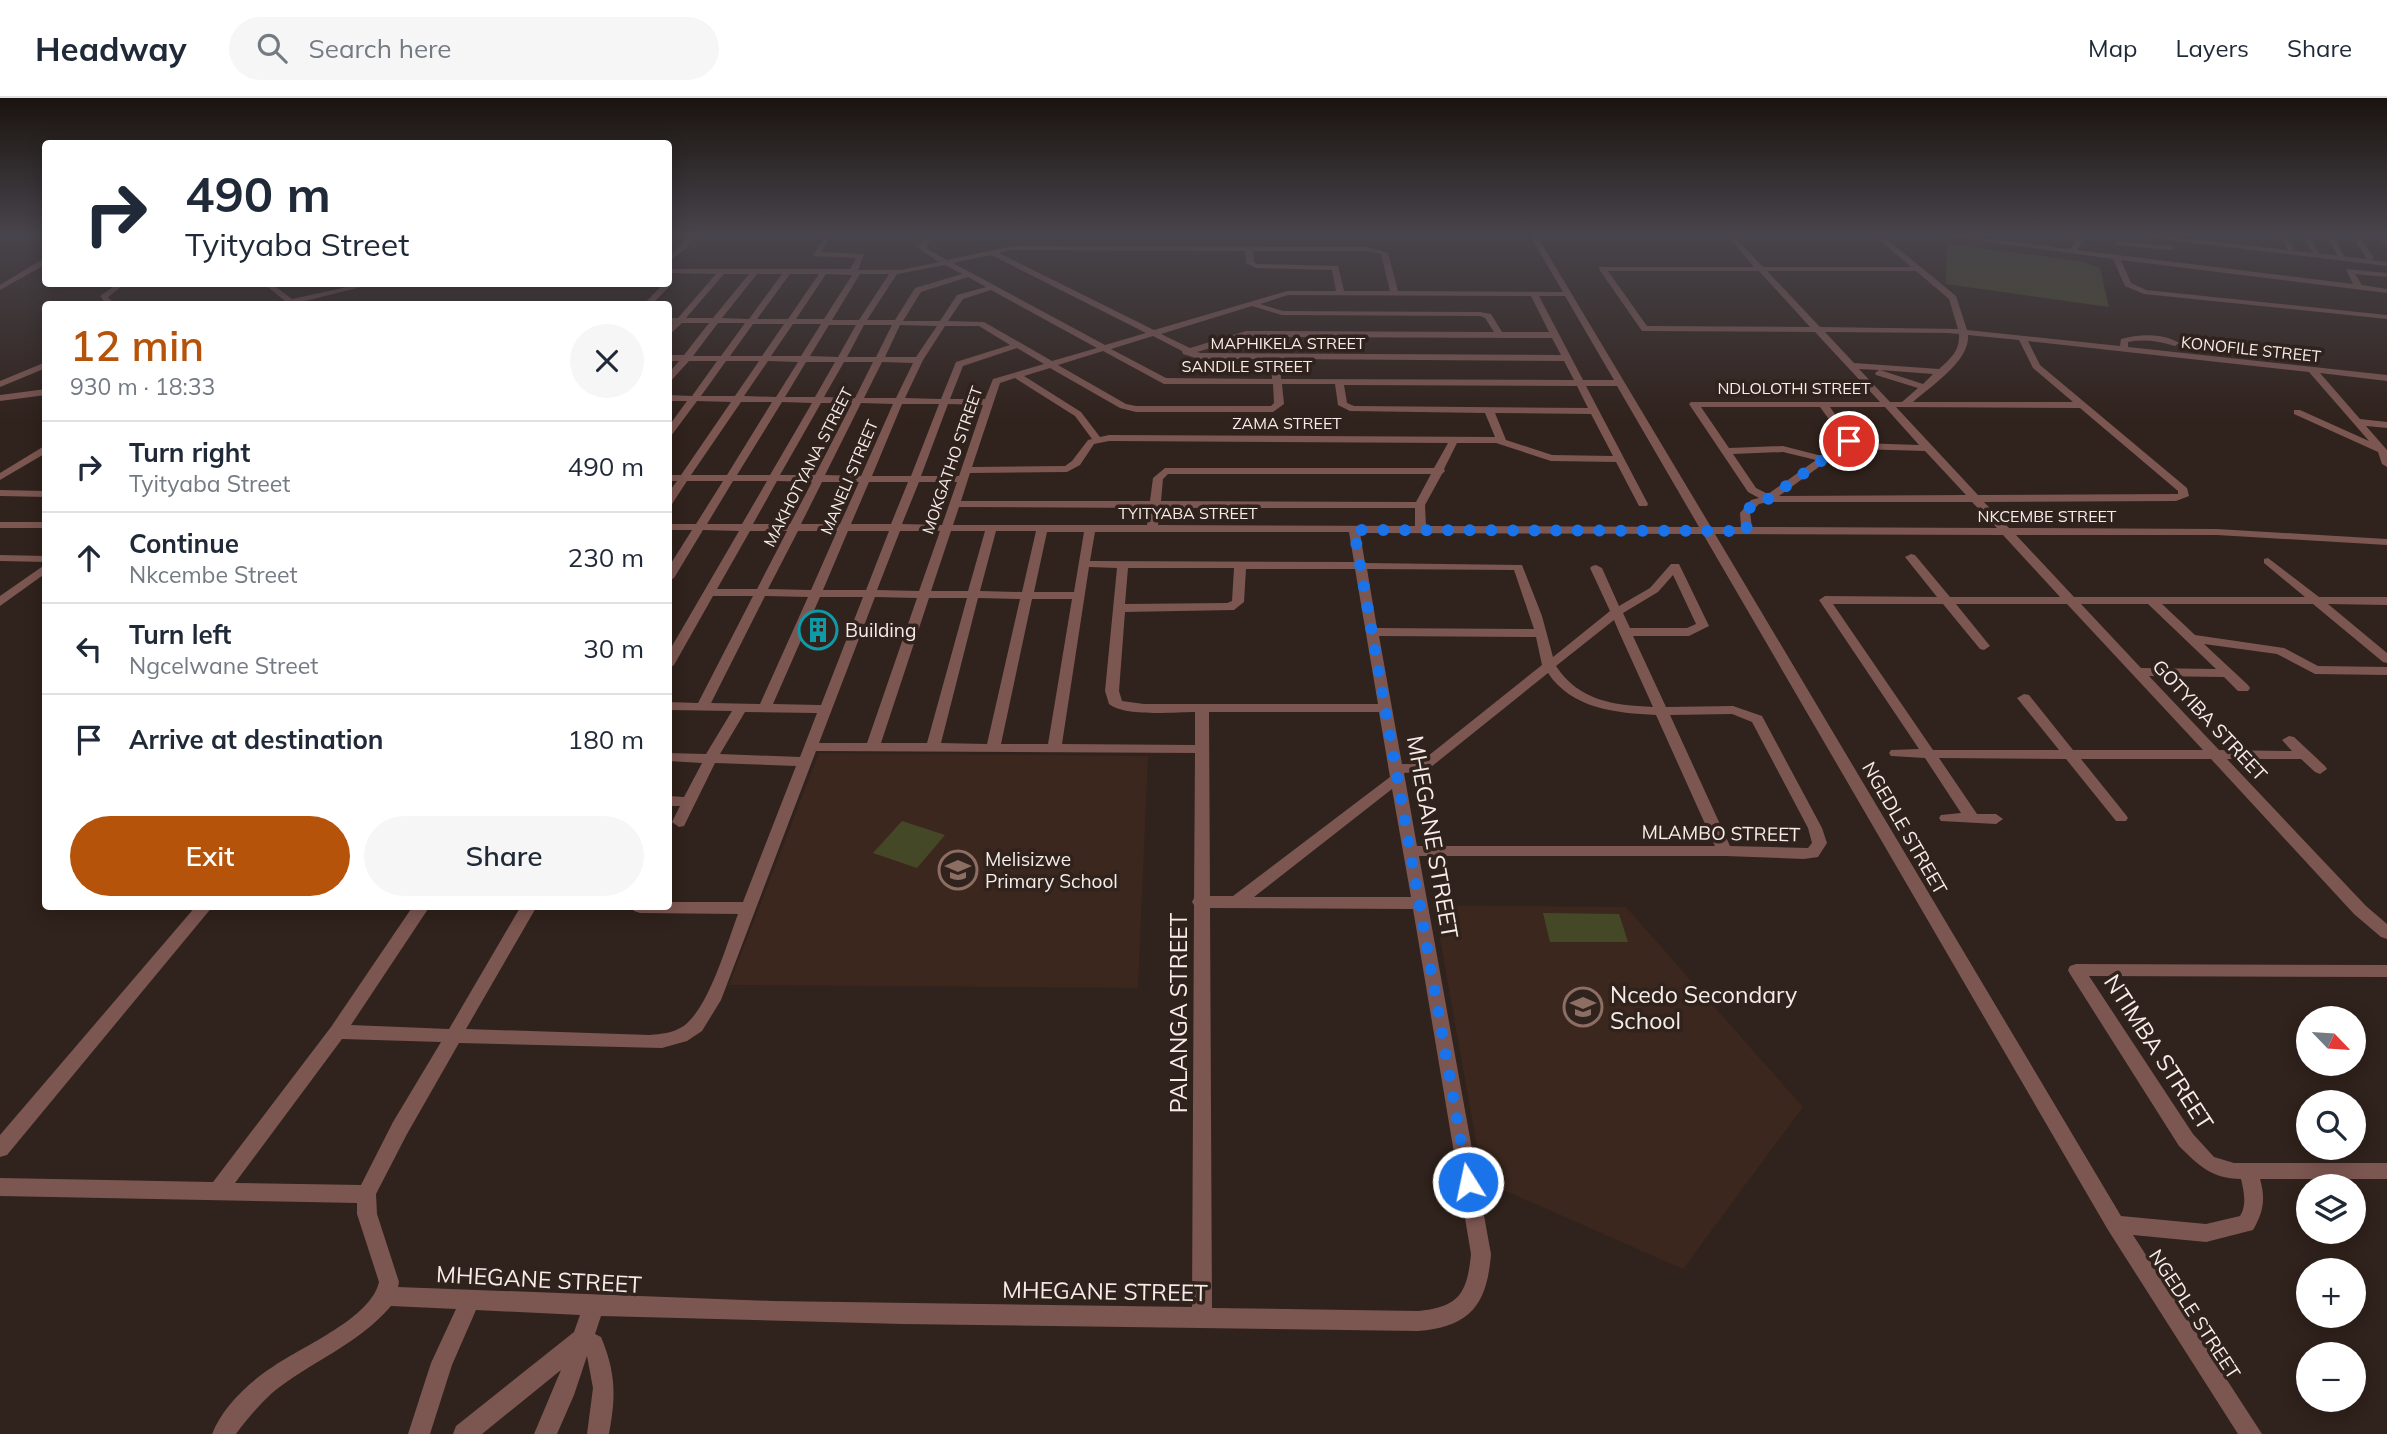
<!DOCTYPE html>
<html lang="en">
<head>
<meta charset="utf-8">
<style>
	body { margin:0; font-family:Mulish,sans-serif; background:#f6f6f7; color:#1f2937; height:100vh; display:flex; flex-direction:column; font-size:26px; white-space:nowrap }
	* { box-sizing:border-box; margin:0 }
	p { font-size:23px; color:#747a83 }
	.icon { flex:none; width:38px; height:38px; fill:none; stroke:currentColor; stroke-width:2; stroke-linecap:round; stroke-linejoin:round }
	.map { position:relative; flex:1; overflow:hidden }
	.sheet { position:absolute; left:42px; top:203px; width:630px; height:609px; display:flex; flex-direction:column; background:#fff; border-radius:7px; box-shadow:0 4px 18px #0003 }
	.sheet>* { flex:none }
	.banner { position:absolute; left:42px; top:42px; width:630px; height:147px; border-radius:7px; box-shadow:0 4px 18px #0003; background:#fff; color:#1f2937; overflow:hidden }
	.needle { width:46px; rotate:115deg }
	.controls { position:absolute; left:2296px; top:908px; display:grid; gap:14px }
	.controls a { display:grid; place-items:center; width:70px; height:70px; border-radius:50%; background:#fff; box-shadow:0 4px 18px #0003; font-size:35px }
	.pin { position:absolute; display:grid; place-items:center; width:60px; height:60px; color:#fff; margin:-30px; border:4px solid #fff; border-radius:50%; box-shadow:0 2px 7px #0007 }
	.me { position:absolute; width:77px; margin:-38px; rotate:350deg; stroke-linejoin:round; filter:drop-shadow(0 0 5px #0008) }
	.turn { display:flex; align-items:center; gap:24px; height:147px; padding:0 28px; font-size:32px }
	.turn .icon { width:91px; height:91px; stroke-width:2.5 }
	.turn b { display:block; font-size:49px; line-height:60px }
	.round { display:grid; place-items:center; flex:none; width:74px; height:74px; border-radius:37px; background:#f6f6f7 }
	.head { display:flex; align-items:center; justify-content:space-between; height:119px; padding:0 28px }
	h1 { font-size:42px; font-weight:600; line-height:52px; color:#b45309 }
	.cta { display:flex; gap:14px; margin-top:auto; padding:14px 28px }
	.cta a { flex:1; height:80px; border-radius:42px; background:#b45309; color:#fff; font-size:28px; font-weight:600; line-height:80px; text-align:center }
	.cta a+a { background:#f6f6f7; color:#1f2937 }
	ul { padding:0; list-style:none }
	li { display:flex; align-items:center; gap:21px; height:91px; padding:0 28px; border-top:2px solid #e0e1e3 }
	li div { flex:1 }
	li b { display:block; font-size:26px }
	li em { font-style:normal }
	header { display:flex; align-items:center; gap:42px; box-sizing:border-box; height:98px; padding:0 35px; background:#fff; border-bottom:2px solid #e0e1e3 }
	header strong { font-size:33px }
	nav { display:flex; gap:38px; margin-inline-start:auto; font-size:24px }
	.search { width:490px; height:63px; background:#f6f6f7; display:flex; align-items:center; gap:18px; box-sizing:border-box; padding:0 24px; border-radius:38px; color:#747a83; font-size:26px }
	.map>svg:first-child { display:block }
</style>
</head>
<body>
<header>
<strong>Headway</strong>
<div class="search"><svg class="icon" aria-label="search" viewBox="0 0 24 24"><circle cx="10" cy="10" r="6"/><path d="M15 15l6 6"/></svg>Search here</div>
<nav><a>Map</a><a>Layers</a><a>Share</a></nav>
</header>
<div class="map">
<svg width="2387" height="1336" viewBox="0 0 2387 1336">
	<rect width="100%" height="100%" fill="#30221c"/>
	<g fill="#3b271d">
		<path d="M819,655l329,3 -10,232 -409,-3z"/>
		<path d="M1434,807l192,2 177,200 -120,162 -200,-88z"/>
	</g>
	<g fill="#454827">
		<path d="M1947,146l133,17 20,7 9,39 -163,-23z"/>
		<path d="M902,723l43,14 -28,33 -44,-15z"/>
		<path d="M1543,815l76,1 9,28h-78z"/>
	</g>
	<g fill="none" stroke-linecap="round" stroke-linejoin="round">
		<g fill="#7c5651" fill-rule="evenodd">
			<path d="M686,138h7l-6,12 -19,14v-6l13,-11z"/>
			<path d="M825,138h7l-11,16 43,2 -6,16h43l38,-8 -21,-14 8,-12h7l-7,12 21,12 65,-14 356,1 20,6 10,38 165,1 -33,-56h7l174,291h30l-1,-14 11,-13 8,-2 -11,-6 -59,-88 2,-2h189l-65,-70 -173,-1 -43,-62 1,-2h154l-27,-31h7l29,31h148l-36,-31h8l73,60 11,34 153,16 1,-7c18,-5 42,-6 58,4l-4,3c-16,-5 -31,-7 -47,-4v5l259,28v6l-67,-8 40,46 27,3v6l-21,-2 21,24v17l-5,-3 -4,-12 -84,-38v-4h6l69,31 -60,-69 -281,-31 12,24 147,123 2,8 -13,5 -192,1 25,26 208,1 170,10v6l-170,-10h-201l58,62h231l-41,-34v-4l4,-1 51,39h68v8l-59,-1 59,49v10l-4,-1 -70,-58h-151l33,31 89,13 34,18 69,1v8l-72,-1 -38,-20 -73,-10 44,41 2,3 -2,3h-10l-14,-14 -75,-1 70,74 73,1 -10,-11 7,-4 5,1 31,29 2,3 -7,5 -5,-2 -14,-13h-74l139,147 21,18v15l-6,-2 -27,-23 -143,-155h-130l45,56 2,3 -2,3h-10l-50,-62 -127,-1 38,56h19l7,5 -7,5 -55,-3 -2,-3 2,-3 20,-2 -36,-55 -34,-2 -2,-3 2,-3 28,-1 -100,-149 6,-4 112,1 -32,-40 6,-3 4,1 35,42h110l-57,-62 -288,-1 406,682 85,8 34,-8c7,-11 4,-24 1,-37 -29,0 -43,-14 -62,-33l-109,-172 -2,-4 2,-4 6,-2 311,1v12l-298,-1 104,158 21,23 20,6h153v16h-127c6,20 3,34 -7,51l-47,12 -73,-7 129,199h-24l-130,-204 -405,-696 -343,-1 5,30 157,2 20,51 11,41 57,-46 -20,-43 2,-2 4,-1 6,3 17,38 31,-18 21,-24h8l30,62 -20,10h-56l33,71 67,-1 29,10 60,112 5,15 -9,14 -14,2 -79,-3h-306l72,398c-4,51 -21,73 -73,77l-516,-7 -301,-8 -6,18 6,3c15,36 15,59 8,97h-22l6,-46 -6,-32 -13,39 -17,39h-23l27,-64 -79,64h-29l3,-8 118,-94 6,-17 -104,-5 -24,55 -22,69h-22l23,-71 25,-54 -65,-3c-33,39 -80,55 -119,87 -13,12 -25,26 -36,41h-24c11,-28 37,-52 62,-68 29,-20 97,-48 105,-84l-22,-68v-11l-357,-7v-18l213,4 118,-155 82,-121h17l-79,119 98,4 72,-123h16l-71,123 184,6c11,-1 22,-2 32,-8 26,-16 45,-84 56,-113l-98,-1 -6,-2 -2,-4 36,-1v-4h75l53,-136 -81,-3 -31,63 -5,1 -7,-5 8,-16h-12v-10l16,1 18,-34 -34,-2v-8l38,1 26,-43 -64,-1v-8l30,1 55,-107h-40l-39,69 -6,4v-16l71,-122 -36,-1 -29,48 -6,3v-13l24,-38h-24v-6h28l27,-43h-36l-15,23 -4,1v-12l9,-12h-9v-6h13l50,-73 -34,-1 -26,35 -3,1v-10l19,-26h-19v-6l24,1 25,-35h-28l-21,23v-10l11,-13h-11v-6h16l25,-32h-27l-14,13v-8l5,-5 -5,-1v-4h10l38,-44 -48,-1v-4h182l6,-11 -43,-2zM1012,152l233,1 1,12 10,5 76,2 4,21h-49l-133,39 -155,-77zM1253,153h115l13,3 9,37h-46l-6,-25 -81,-2 -3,-2zM991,157l155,78 -41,12 -152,-82zM945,167l17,9 -47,14 -20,32h-28l30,-46zM1608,173h151l51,56 -163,-1zM1767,173h149l33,28 9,30 -138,-2zM724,176h25l-36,44h-27zM757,176h25l-33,45 -27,-1zM790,176h29l-31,45h-31zM826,176l26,1 -28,44h-28zM860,176h29l-30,46h-27zM968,179l18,10 -29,8 -17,26h-37l18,-29zM991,192l106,58 -45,13 -68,-39 -36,-1 15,-22zM1288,197l243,1 18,36h-47l-11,-18 -11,-2 -197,-1 -23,-7zM1539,198h26l49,84h-31zM1252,208l30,9 198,1 5,2 9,14 -248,-1 -56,17 -29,-14zM718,225h27l-24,33h-28zM753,226h31l-22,32h-32zM793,226h28l-20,32h-30zM829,227h27l-18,32 -28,-1zM864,227h28l-16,32h-29zM900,227l37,1 -21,31h-31zM945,228h34l31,19 -54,17 -15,37 -36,-1 18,-38zM1825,234l123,1 11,1c1,17 -8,24 -20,35l-85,-6zM1968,237l51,5 14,28 40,34h-160c19,-17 57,-41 55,-67zM1153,238l29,15 1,3 16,5h72l1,20 -106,-1 -55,-29zM1247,239l305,1 9,17 -360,-2 -4,-1zM1017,250l27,16 -51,15 -8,20h-35l13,-33zM1103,253l61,33h109l1,19 -3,3h-135l-10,-2 -68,-39zM1280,261l284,2 10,19 -293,-1zM726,263h33l-24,35h-34zM768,263l30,1 -22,35 -32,-1zM806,264h29l-20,35h-30zM844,264h29l-18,36 -31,-1zM882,264l31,1 -17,35h-32zM1050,270l70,40 16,4h137l11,-8 -2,-20h53l3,21 12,6 135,2 10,24 -386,-2 -9,2 -19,-25 -57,-36zM1859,271l20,1 -4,3 1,2 42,13 -16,14h-12zM1880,272l53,4 -10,10zM1015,280l60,38 17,23 -4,1 -16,21 -7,5 -93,1 28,-84zM1344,287l233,1 11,22 -234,-2 -7,-3zM1586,288h31l82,141 -273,-1 -1,-21 17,-31 3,-3 -1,-2 13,-26h39l55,18 65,1 23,44h8l1,-2zM741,304h31l-45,73h-36zM782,304l30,1 -42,72h-33zM821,305h31l-37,72h-35zM861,305l32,1 -32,72 -36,-1zM902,306h37l-28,72h-39zM948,306l35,1 -24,71h-38zM1701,309h119l24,33 -22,16 -39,-10 -54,2zM1830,309h55l34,38 -60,-2 -7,-4zM1896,309l184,1 98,83v3l-200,1zM1495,315l96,1 22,42 -61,-1 -46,-15zM1109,343l339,2 -14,25h-269l-12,10 -3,23h-189l9,-28 97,-1 13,-7 14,-21zM1849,347l8,4 68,2 41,44 -187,1zM1783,354l33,8 -48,34 -12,-6 -23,-34zM1168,376h263l-15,28 -255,-1 2,-22zM733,383h34l-25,43h-35zM777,383l35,1 -22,42h-37zM822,384h37l-19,42h-39zM869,384h39l-17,42h-40zM919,384h38l-15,43 -40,-1zM1768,404h204l25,26 -245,-1 -2,-14 9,-9zM959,409l190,1 -2,17h-194zM1160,410h255v18l-257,-1zM750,433h37l-30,58h-40zM798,433h39l-26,59 -43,-1zM848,433h41l-23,59h-43zM900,433h40l-21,60 -42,-1zM951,433h34l-17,60h-37zM996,433h40l-14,61 -42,-1zM1047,434h37l-10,60h-40zM1095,434h254l5,30 -264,-1zM1089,469l28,1 -12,123 4,13c16,13 65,8 86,8v33l-133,-1zM1128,470h106l-2,33 -5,2 -102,1zM1246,471h109l23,135h-234l-22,-3 -3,-10 6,-79 109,-2 10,-8zM1367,471l147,1 20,59 -157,-1zM1673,477l23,49 -9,4h-57l-7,-15 35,-21zM765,498l43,1 -48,107 -49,-1zM820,499h43l-42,108 -48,-1zM875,499l42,1 -50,145h-48zM929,500h38l-40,145h-46zM978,500l42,1 -33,145 -46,-1zM1032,501h40l-24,145h-47zM1833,506h110l37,45 4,1 6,-4 -34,-42h111l136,146h-130l-44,-55 -5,-1 -7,4 42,52h-126zM2081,506h67l68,65 -75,-1zM1614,522l5,12 34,75c-40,-2 -74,-6 -97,-41zM1379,538l157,1 6,28 -124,99h-16zM1548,575c24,36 68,40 108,42l59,131h-298l-13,-73 22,-2zM745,614l72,1 -17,44 -80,-3zM1209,614h170l11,65 -157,119h-23zM1732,616l20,8 56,106 4,15 -4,5 -78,-2 -60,-131zM816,653l379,2 -1,145 -2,4 2,3 -2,402 -419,-6 -375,-14 1,-5 -22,-68 -1,-20 31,-60 52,-91 203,5 25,-7 15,-10 19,-31zM1392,691l19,108h-157zM1210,810l203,1 58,345c-4,40 -12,53 -53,57l-206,-3zM342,941l99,3 -48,80 -32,63 -126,-2z"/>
			<path d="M1946,138h18l106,13 5,-8 -10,-5h9l9,4 -6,10 276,34 -7,-15 41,4v4l-32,-3 7,11 25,4v4l-266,-33 10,23 15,7 241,25v4l-243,-25 -19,-8 -12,-27z"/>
			<path d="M2149,138h18l200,23 -15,-23h7l15,22 -3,2 16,2v4l-235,-28z"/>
			<path d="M2280,138h7l7,14h-6z"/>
			<path d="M2302,138h7l10,17h-6z"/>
			<path d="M2326,138h7l11,20h-6z"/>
			<path d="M2376,138h7l4,4v7z"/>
			<path d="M2119,143l52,5 4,2 -4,2 -55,-5v-4z"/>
			<path d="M43,161h3v5l-46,26v-5z"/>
			<path d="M668,184l2,4 -18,18h-8l19,-20z"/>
			<path d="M117,186h8l-17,13 6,7h-8l-6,-8z"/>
			<path d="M264,186h8l20,15 69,-15h12l-80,20h-8v-3z"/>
			<path d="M46,264v6l-46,19v-6z"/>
			<path d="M46,291v6l-46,6v-6z"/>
			<path d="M46,347v8l-46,27v-7z"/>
			<path d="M0,392l46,1v6l-46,-1z"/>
			<rect x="0" y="424" width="46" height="6"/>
			<path d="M0,457l46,1v6l-46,-1z"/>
			<path d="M46,466v9l-46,33v-10z"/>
			<path d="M196,808h17l-206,249 -7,2v-22z"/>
		</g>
	</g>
	<linearGradient id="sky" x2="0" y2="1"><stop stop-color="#1a130f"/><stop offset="0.42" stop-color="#48444b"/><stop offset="1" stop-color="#48444b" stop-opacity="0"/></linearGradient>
	<rect width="2387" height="325" fill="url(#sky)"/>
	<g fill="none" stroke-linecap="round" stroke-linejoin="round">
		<path stroke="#1a73e8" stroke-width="12" stroke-dasharray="0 21.6" d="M1468,1084l-114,-652 393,1 -2,-18 10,-11 13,-3 81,-58"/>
	</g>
	<defs>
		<symbol id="building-ring" viewBox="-11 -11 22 22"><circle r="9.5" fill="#30221c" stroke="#0f9aa8" stroke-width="1.5"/><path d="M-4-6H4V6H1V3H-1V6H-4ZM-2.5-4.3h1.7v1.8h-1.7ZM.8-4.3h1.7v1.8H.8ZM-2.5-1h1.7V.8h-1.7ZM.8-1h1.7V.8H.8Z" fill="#0f9aa8"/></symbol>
		<symbol id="school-ring" viewBox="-11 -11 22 22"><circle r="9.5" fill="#30221c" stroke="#8d6e63" stroke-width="1.5"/><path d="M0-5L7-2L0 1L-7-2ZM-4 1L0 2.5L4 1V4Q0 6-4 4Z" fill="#8d6e63"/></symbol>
	</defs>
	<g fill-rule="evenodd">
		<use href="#building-ring" x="796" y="510" width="44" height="44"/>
		<use href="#school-ring" x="936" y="750" width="44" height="44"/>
		<use href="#school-ring" x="1561" y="887" width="44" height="44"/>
	</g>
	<g text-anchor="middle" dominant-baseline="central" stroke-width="7" stroke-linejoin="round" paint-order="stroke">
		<g font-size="16" fill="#f6ece8" stroke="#30221c">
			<text x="1288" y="245">MAPHIKELA STREET</text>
			<text transform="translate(2251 251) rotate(6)">KONOFILE STREET</text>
			<text x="1247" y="268">SANDILE STREET</text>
			<text x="1794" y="290">NDLOLOTHI STREET</text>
			<text x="1287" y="325">ZAMA STREET</text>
			<text transform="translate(952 362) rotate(-71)">MOKGATHO STREET</text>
			<text transform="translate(808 369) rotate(-63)">MAKHOTYANA STREET</text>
			<text transform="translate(849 379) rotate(-67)">MANELI STREET</text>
			<text x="1188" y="415">TYITYABA STREET</text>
			<text x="2047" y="418">NKCEMBE STREET</text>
		</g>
		<g font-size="19" fill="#f6ece8" stroke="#30221c" text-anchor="start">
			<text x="845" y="532">Building</text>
			<text x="985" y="761">Melisizwe<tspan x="985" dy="22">Primary School</tspan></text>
		</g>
		<g font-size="19" fill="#f6ece8" stroke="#30221c">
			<text transform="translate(2210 622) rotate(47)">GOTYIBA STREET</text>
			<text transform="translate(1905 730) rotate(60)">NGEDLE STREET</text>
			<text transform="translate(1721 735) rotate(1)">MLAMBO STREET</text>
			<text transform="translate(2195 1216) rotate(57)">NGEDLE STREET</text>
		</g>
		<g font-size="23" fill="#f6ece8" stroke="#30221c">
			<text transform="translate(1433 739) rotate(80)">MHEGANE STREET</text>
			<text transform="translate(1178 915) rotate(-90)">PALANGA STREET</text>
			<text transform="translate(2159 954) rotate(57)">NTIMBA STREET</text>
			<text transform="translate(539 1181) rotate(3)">MHEGANE STREET</text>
			<text transform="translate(1105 1193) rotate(1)">MHEGANE STREET</text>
		</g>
		<g font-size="23" fill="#f6ece8" stroke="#30221c" text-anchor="start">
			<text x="1610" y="896">Ncedo Secondary<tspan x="1610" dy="26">School</tspan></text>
		</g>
	</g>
</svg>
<div class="controls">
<a><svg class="needle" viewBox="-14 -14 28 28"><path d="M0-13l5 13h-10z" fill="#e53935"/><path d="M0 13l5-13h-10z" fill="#747a83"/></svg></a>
<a><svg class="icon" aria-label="search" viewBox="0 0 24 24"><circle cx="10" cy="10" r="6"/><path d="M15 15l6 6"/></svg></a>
<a><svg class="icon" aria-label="layers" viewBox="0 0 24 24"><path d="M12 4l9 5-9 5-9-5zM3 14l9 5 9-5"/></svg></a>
<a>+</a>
<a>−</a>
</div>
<div class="pin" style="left:1849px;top:343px;background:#d93025"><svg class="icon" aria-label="arrive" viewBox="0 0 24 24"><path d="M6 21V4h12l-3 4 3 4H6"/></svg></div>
<svg class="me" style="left:1468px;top:1084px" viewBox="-20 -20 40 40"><circle r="17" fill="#1a73e8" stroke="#fff" stroke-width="3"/><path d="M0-11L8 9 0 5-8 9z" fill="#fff"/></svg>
<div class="banner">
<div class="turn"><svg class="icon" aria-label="right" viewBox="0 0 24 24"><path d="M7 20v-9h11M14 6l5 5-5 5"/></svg><div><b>490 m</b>Tyityaba Street</div></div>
</div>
<section class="sheet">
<div class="head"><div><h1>12 min</h1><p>930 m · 18:33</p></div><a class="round"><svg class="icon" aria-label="close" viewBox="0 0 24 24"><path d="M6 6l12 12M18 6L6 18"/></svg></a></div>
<ul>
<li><svg class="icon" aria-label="right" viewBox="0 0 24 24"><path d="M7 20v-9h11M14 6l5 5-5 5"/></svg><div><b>Turn right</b><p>Tyityaba Street</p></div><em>490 m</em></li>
<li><svg class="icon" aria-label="ahead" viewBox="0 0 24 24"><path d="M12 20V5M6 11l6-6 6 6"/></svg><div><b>Continue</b><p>Nkcembe Street</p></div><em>230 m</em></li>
<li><svg class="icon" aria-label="left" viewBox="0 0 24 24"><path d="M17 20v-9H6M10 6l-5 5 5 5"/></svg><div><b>Turn left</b><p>Ngcelwane Street</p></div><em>30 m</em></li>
<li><svg class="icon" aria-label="arrive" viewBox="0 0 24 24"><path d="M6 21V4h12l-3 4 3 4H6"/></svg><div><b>Arrive at destination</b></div><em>180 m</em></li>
</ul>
<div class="cta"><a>Exit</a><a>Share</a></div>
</section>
</div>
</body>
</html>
